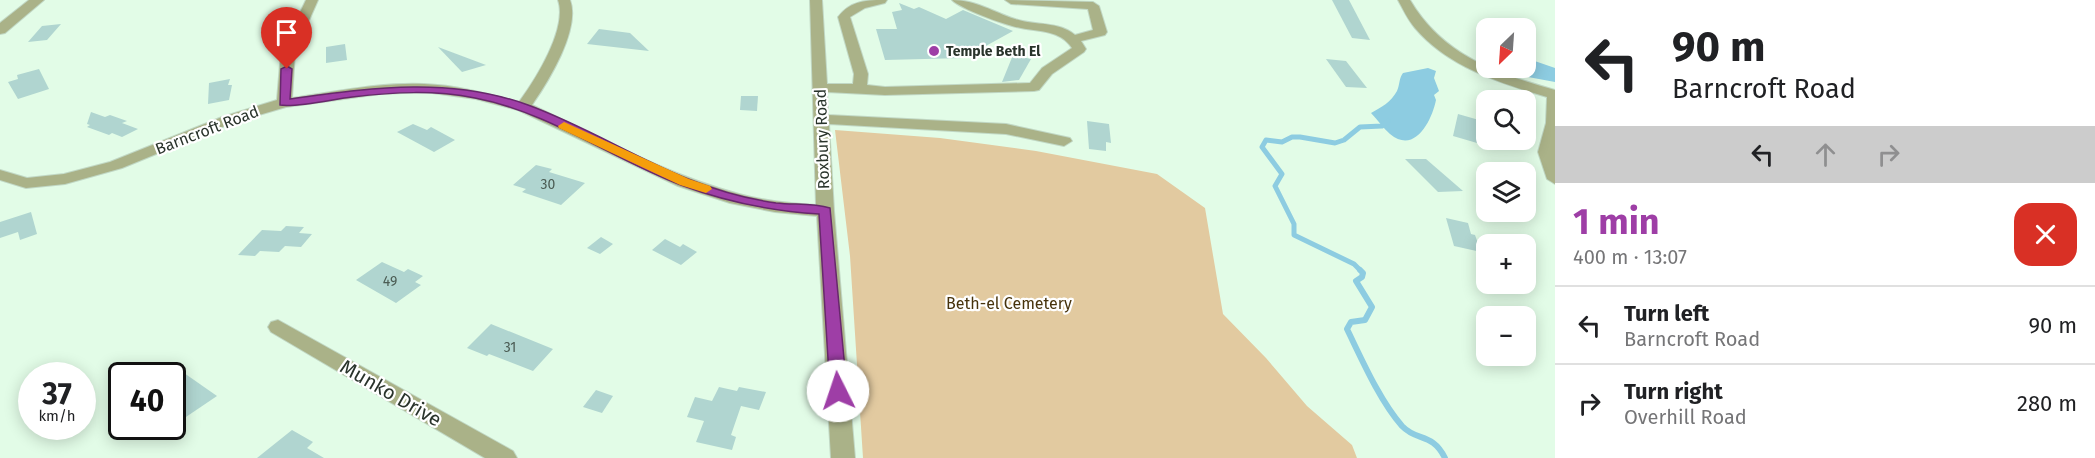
<!DOCTYPE html>
<html lang="en">
<head>
<meta charset="utf-8">
<style>
	body { margin:0; font-family:"Fira Sans",sans-serif; background:#f2f2f2; color:#202124; height:100vh; display:flex; flex-direction:column; font-size:22px; white-space:nowrap }
	* { box-sizing:border-box; margin:0 }
	p { font-size:20px; color:#757577 }
	.icon { flex:none; width:33px; height:33px; fill:none; stroke:currentColor; stroke-width:2; stroke-linecap:round; stroke-linejoin:round }
	.map { position:relative; flex:1; overflow:hidden }
	.sheet { display:flex; flex-direction:column; background:#fff; width:540px }
	.sheet>* { flex:none }
	.guide { background:#fff; color:#202124; overflow:hidden }
	.needle { width:39px; rotate:205deg }
	.buttons { position:absolute; left:1476px; top:18px; display:grid; gap:12px }
	.buttons a { display:grid; place-items:center; width:60px; height:60px; border-radius:12px; background:#fff; box-shadow:0 3px 15px #0003; font-size:30px }
	.speed { position:absolute; left:18px; top:362px; display:flex; gap:12px; font-size:30px; font-weight:700; text-align:center }
	.speed>* { display:grid; place-content:center; width:78px; height:78px; border-radius:50%; background:#fff; box-shadow:0 3px 15px #0003; line-height:1 }
	.speed small { font-size:15px; font-weight:400 }
	.speed .limit { border:3px solid #111; border-radius:9px; background:#fff; color:#111 }
	.pin { position:absolute; display:grid; place-items:center; width:51px; height:51px; color:#fff; margin:-62px -26px; border-radius:50% 50% 50% 0; rotate:-45deg; box-shadow:0 0 6px #0007 }
	.pin .icon { rotate:45deg }
	.me { position:absolute; width:66px; margin:-33px; rotate:356deg; stroke-linejoin:round; filter:drop-shadow(0 0 4px #0008) }
	.turn { display:flex; align-items:center; gap:21px; height:126px; padding:0 18px; font-size:27px }
	.turn .icon { width:78px; height:78px; stroke-width:2.5 }
	.turn b { display:block; font-size:42px; line-height:51px }
	.lanes { display:flex; align-items:center; height:57px; padding:0 18px; background:#0003; justify-content:center; gap:30px; direction:ltr }
	.lanes .off { opacity:.35 }
	.round { display:grid; place-items:center; flex:none; width:63px; height:63px; border-radius:18px; background:#f2f2f2 }
	.summary { display:flex; align-items:center; justify-content:space-between; height:102px; padding:0 18px }
	h1 { font-size:36px; font-weight:700; line-height:45px; color:#9e3ea6 }
	ul { padding:0; list-style:none }
	li { display:flex; align-items:center; gap:18px; height:78px; padding:0 18px; border-top:2px solid #e0e0e0 }
	li div { flex:1 }
	li b { display:block; font-size:22px }
	li em { font-style:normal }
	main { display:flex; flex:1; min-height:0 }
	.map>svg:first-child { display:block }
</style>
</head>
<body>
<main>
<div class="map">
<svg width="1555" height="458" viewBox="0 0 1555 458">
	<rect width="100%" height="100%" fill="#e2fce7"/>
	<path fill="#e2caa0" d="M835,130l105,8 96,13 121,23 48,34 18,106 43,44 41,48 45,39 5,13h-494l-13,-202z"/>
	<g fill="#8dcce1">
		<path d="M1526,58l29,10v14l-37,-7 -10,-7h18z"/>
		<path d="M1428,68l8,3 -2,7 5,13 -5,4 2,5c-4,20 -21,55 -46,34 -7,-6 -12,-14 -19,-21 11,-6 20,-11 26,-22 3,-7 2,-13 6,-18z"/>
	</g>
	<g fill="none" stroke-linecap="round" stroke-linejoin="round">
		<path stroke="#8dcce1" stroke-width="5" d="M1361,271l-7,-7 -60,-29v-11l-19,-38 7,-12 -20,-27 4,-7 16,2 10,-5h8l35,6 9,-3 16,-13 22,-1 6,-5"/>
		<path stroke="#8dcce1" stroke-width="6" d="M1360,270l3,3 -1,4 -6,4 16,26 -7,13 -14,2 -4,7c15,31 33,72 55,97 15,16 30,6 43,32"/>
	</g>
	<g fill="#b0d5d0">
		<path d="M1332,0h17l21,40 -18,-2z"/>
		<path d="M899,3l15,6 5,-2 27,12 17,-9 50,21 -49,27 -79,2 -9,-31h21l-5,-17 10,-2z"/>
		<path d="M61,24l-14,16 -19,2 14,-16z"/>
		<path d="M599,29l31,4 19,18 -62,-7z"/>
		<path d="M345,44l2,16 -21,3v-16z"/>
		<path d="M438,47l48,18 -24,7z"/>
		<path d="M1013,55l18,4 -12,21 -17,2z"/>
		<path d="M1326,59l20,2 21,27 -21,-1z"/>
		<path d="M39,69l10,20 -31,10 -10,-17 10,-3 -1,-4z"/>
		<path d="M230,79l-2,6h4l-3,15 -21,4 1,-21z"/>
		<path d="M741,96h17l-1,15 -17,-1z"/>
		<path d="M91,112l14,5 5,-2 17,6 -5,2 16,6 -16,8 -10,-4 -3,2 -22,-8 3,-2 -3,-1z"/>
		<path d="M1458,114l28,8 -3,13 -4,-1 -2,9 -24,-7z"/>
		<path d="M1087,121l22,3 2,19 -5,-1v9l-17,-2z"/>
		<path d="M413,124l14,6 4,-3 24,13 -21,12 -37,-20z"/>
		<path d="M1405,159h21l37,32 -25,1z"/>
		<path d="M536,165l16,4 -3,3 36,11 -24,22 -39,-13 4,-3 -13,-4z"/>
		<path d="M31,212l6,22 -17,6 -2,-8 -18,6v-16z"/>
		<path d="M1446,218l22,5 3,11 4,1 6,17 -27,-6z"/>
		<path d="M286,226l18,1 -5,6 13,1 -11,13 -16,-1 -6,6 -19,-1 -5,5 -17,-1 24,-25 19,1z"/>
		<path d="M601,237l12,7 -13,10 -13,-6z"/>
		<path d="M665,239l15,8 3,-3 14,8 -16,13 -29,-15z"/>
		<path d="M382,262l22,10 4,-3 15,7 -8,6 6,3 -25,18 -40,-23z"/>
		<path d="M491,324l62,25 -20,22 -44,-17 -2,2 -20,-8z"/>
		<path d="M184,373l33,23 -37,25 -8,-6v-34z"/>
		<path d="M719,387l18,4 2,-4 27,5 -7,18 -18,-4 -10,29 5,2 -4,13 -36,-8 8,-21 -17,-4 8,-20 17,4z"/>
		<path d="M596,390l17,6 -11,17 -19,-6z"/>
		<path d="M292,430l21,12 -6,6 17,10h-67z"/>
	</g>
	<g fill="none" stroke-linecap="round" stroke-linejoin="round">
		<defs>
			<g id="minor">
				<path d="M29,0h15l-39,33 -5,1v-11z"/>
				<path d="M306,0h12l-23,52 -3,46c43,-6 88,-16 132,-14 32,1 65,10 95,18 17,-23 49,-74 39,-102h12c11,29 -22,82 -38,105 67,32 135,70 207,89 25,7 51,9 77,11l-6,-205h12l5,84h26l1,-10 -16,-57c13,-17 29,-17 49,-17l-2,3 -20,5 -15,9 18,57 -1,11 18,2 145,-4 12,-15 30,-20c-12,-18 -32,-16 -51,-20 -14,-2 -60,-19 -69,-28 24,0 41,12 63,19 20,7 43,2 60,16l18,-5 -5,-21 -77,-5 -6,-4 88,2 6,4 8,26 -2,3 -24,6 5,8 -2,3 -32,22 -13,16 -5,1 -149,4 -58,-3 1,23 178,9 64,14 2,3 -8,5 -58,-12 -177,-10 5,87 21,247h-24l-14,-242 -42,-4 -45,-9 -52,-17 -160,-76 -42,-11 -51,-7 -45,2 -94,13 -54,16 -110,45 -57,16 -39,4 -26,-8v-10l27,8 37,-4 46,-12 112,-45 55,-17 4,-48z"/>
				<path d="M1398,0h12c33,56 86,73 145,90v94l-8,-5 -9,-27 8,-29 1,-26c-47,-14 -99,-30 -132,-69 -7,-8 -12,-19 -17,-28z"/>
				<path d="M278,320l235,131 4,7h-32l-214,-126 -3,-5 3,-5z"/>
			</g>
		</defs>
		<use href="#minor" stroke="#c1d8c5" stroke-width="2"/>
		<use href="#minor" fill="#aab288" fill-rule="evenodd"/>
	</g>
	<path fill="#9e3ea6" stroke="#67286c" stroke-width="1.5" d="M287,66l5,3 -2,30c81,-11 158,-23 238,6 55,20 106,52 160,74 28,11 59,20 88,24 18,2 37,0 54,5l17,183 -3,4 -6,2 -6,-2 -2,-4 -11,-177c-48,-3 -93,-12 -138,-29 -69,-26 -132,-73 -206,-87 -41,-8 -81,-6 -123,-1 -18,2 -56,11 -72,8l1,-36z"/>
	<path fill="#f59e0b" d="M564,122l125,57 21,7 2,3 -6,4 -26,-8 -121,-57 -1,-2z"/>
	<circle fill="#9e3ea6" stroke="#fff" stroke-width="2" cx="934" cy="51" r="6"/>
	<g text-anchor="middle" dominant-baseline="central" stroke-width="4.5" stroke-linejoin="round" paint-order="stroke">
		<g font-size="14" font-weight="bold" fill="#29332b" stroke="#fff" text-anchor="start">
			<text x="946" y="51">Temple Beth El</text>
		</g>
		<g font-size="14" fill="#4b5c54">
			<text x="548" y="184">30</text>
			<text x="390" y="281">49</text>
			<text x="510" y="347">31</text>
		</g>
		<g font-size="16" fill="#29332b" stroke="#fff">
			<text transform="translate(207 130) rotate(-21)">Barncroft Road</text>
			<text transform="translate(822 139) rotate(-92)">Roxbury Road</text>
		</g>
		<g font-size="16" fill="#47330c" stroke="#fff">
			<text x="1009" y="303">Beth-el Cemetery</text>
		</g>
		<g font-size="20" fill="#29332b" stroke="#fff">
			<text transform="translate(391 393) rotate(30)">Munko Drive</text>
		</g>
	</g>
</svg>
<div class="buttons">
<a><svg class="needle" viewBox="-14 -14 28 28"><path d="M0-13l5 13h-10z" fill="#e53935"/><path d="M0 13l5-13h-10z" fill="#757577"/></svg></a>
<a><svg class="icon" aria-label="search" viewBox="0 0 24 24"><circle cx="10" cy="10" r="6"/><path d="M15 15l6 6"/></svg></a>
<a><svg class="icon" aria-label="layers" viewBox="0 0 24 24"><path d="M12 4l9 5-9 5-9-5zM3 14l9 5 9-5"/></svg></a>
<a>+</a>
<a>−</a>
</div>
<div class="speed"><div>37<small>km/h</small></div><div class="limit">40</div></div>
<div class="pin" style="left:287px;top:69px;background:#d93025"><svg class="icon" aria-label="arrive" viewBox="0 0 24 24"><path d="M6 21V4h12l-3 4 3 4H6"/></svg></div>
<svg class="me" style="left:838px;top:391px" viewBox="-20 -20 40 40"><circle r="19" fill="#fff"/><path d="M0-13L10 11 0 6-10 11z" fill="#9e3ea6"/></svg>
</div>
<section class="sheet">
<div class="guide">
<div class="turn"><svg class="icon" aria-label="left" viewBox="0 0 24 24"><path d="M17 20v-9H6M10 6l-5 5 5 5"/></svg><div><b>90 m</b>Barncroft Road</div></div>
<div class="lanes"><svg class="icon" aria-label="left" viewBox="0 0 24 24"><path d="M17 20v-9H6M10 6l-5 5 5 5"/></svg><svg class="icon off" aria-label="ahead" viewBox="0 0 24 24"><path d="M12 20V5M6 11l6-6 6 6"/></svg><svg class="icon off" aria-label="right" viewBox="0 0 24 24"><path d="M7 20v-9h11M14 6l5 5-5 5"/></svg></div>
</div>
<div class="summary"><div><h1>1 min</h1><p>400 m · 13:07</p></div><a class="round" style="background:#d93025;color:#fff"><svg class="icon" aria-label="close" viewBox="0 0 24 24"><path d="M6 6l12 12M18 6L6 18"/></svg></a></div>
<ul>
<li><svg class="icon" aria-label="left" viewBox="0 0 24 24"><path d="M17 20v-9H6M10 6l-5 5 5 5"/></svg><div><b>Turn left</b><p>Barncroft Road</p></div><em>90 m</em></li>
<li><svg class="icon" aria-label="right" viewBox="0 0 24 24"><path d="M7 20v-9h11M14 6l5 5-5 5"/></svg><div><b>Turn right</b><p>Overhill Road</p></div><em>280 m</em></li>
</ul>
</section>
</main>
</body>
</html>
